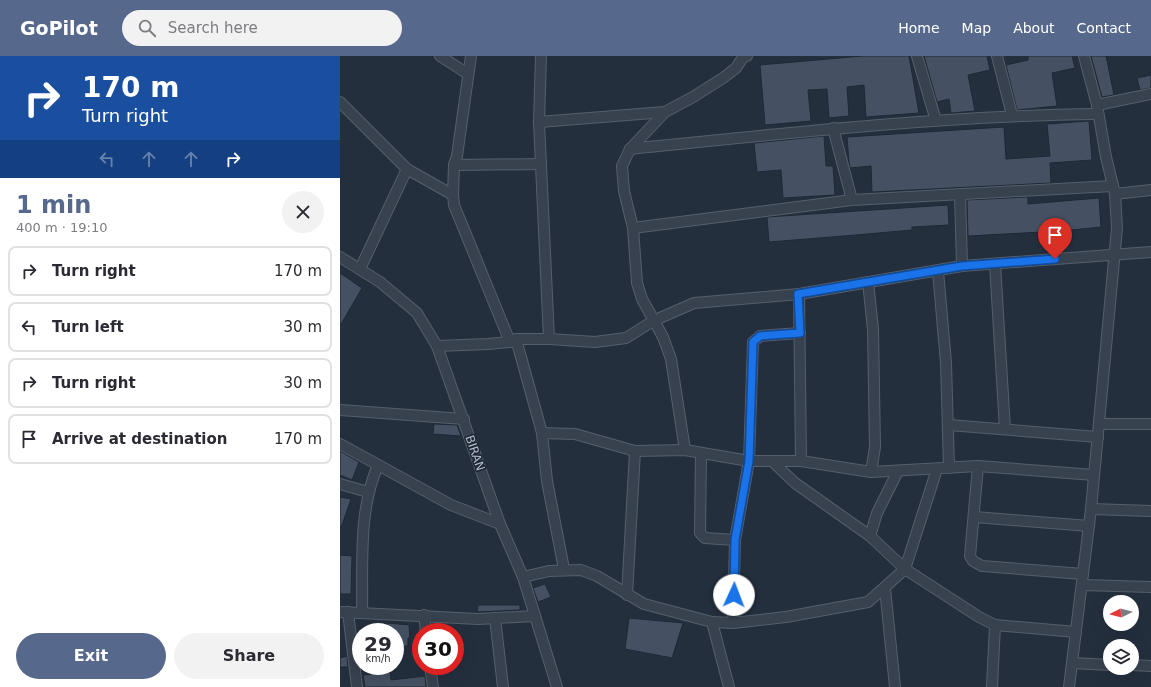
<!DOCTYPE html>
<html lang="en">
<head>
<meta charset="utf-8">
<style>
	body { margin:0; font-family:"DejaVu Sans",sans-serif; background:#f2f2f3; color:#2b2b33; height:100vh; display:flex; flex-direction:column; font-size:15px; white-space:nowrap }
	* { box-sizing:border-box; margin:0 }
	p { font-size:13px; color:#7c7c81 }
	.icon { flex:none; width:22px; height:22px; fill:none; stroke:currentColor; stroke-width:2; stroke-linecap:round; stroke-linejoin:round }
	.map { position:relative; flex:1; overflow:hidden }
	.side { display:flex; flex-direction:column; background:#fff; width:340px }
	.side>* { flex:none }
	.banner { background:#1a4fa0; color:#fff; overflow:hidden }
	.needle { width:26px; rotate:264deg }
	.buttons { position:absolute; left:763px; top:539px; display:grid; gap:8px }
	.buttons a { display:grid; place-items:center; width:36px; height:36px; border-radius:50%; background:#fff; box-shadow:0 4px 16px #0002; font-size:20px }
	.speed { position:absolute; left:12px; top:567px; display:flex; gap:8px; font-size:20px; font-weight:700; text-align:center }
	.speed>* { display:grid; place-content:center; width:52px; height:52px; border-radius:50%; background:#fff; box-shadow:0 4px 16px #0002; line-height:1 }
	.speed small { font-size:10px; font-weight:400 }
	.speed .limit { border:6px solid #d22; background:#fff; color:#111 }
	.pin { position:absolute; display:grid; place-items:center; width:34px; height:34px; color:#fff; margin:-41px -17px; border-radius:50% 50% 50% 0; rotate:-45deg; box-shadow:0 0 4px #0007 }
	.pin .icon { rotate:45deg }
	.me { position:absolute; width:44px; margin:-22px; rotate:2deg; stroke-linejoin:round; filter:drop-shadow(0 0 3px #0008) }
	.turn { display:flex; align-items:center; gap:14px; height:84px; padding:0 16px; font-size:18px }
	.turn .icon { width:52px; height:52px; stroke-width:2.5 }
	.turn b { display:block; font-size:28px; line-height:34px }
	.lanes { display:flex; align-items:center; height:38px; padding:0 16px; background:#0003; justify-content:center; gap:20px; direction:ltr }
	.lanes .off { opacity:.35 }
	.round { display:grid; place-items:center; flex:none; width:42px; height:42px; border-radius:21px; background:#f2f2f3 }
	.head { display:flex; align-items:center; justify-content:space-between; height:68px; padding:0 16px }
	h1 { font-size:24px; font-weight:600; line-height:30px; color:#56698c }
	.primary-button { display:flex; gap:8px; margin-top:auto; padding:8px 16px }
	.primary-button a { flex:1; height:46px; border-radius:24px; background:#56698c; color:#fff; font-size:16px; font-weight:600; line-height:46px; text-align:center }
	.primary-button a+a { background:#f2f2f3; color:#2b2b33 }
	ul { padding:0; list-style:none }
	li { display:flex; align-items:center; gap:12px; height:50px; margin:0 8px 6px; padding:0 8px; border:2px solid #e1e1e2; border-radius:8px }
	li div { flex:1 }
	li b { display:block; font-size:15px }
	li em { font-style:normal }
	header { display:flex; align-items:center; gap:24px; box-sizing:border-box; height:56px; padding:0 20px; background:#56698c; color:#fff }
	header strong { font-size:19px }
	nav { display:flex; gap:22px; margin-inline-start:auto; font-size:14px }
	.search { width:280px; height:36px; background:#f2f2f3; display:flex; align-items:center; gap:10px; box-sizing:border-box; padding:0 14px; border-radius:22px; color:#7c7c81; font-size:15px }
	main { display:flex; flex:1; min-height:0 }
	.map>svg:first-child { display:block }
</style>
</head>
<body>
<header>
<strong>GoPilot</strong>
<div class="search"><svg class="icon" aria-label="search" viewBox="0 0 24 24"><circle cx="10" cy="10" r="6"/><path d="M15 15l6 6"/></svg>Search here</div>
<nav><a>Home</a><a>Map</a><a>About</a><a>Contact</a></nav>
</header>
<main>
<section class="side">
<div class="banner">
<div class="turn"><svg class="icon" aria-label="right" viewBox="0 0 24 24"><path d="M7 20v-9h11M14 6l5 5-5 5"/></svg><div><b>170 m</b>Turn right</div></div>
<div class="lanes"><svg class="icon off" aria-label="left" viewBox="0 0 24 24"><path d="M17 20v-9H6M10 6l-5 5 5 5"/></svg><svg class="icon off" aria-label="ahead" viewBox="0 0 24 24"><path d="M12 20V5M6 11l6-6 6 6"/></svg><svg class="icon off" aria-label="ahead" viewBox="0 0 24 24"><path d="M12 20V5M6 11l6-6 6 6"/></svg><svg class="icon" aria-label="right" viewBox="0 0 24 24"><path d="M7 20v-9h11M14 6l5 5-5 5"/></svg></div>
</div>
<div class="head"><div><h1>1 min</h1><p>400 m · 19:10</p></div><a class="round"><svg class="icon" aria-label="close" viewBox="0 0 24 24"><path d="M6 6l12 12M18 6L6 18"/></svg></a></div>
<ul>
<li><svg class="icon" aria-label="right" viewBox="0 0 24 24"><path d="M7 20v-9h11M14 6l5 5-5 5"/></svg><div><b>Turn right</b></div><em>170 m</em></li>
<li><svg class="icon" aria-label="left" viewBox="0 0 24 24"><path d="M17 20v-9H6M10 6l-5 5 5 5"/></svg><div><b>Turn left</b></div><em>30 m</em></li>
<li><svg class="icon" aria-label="right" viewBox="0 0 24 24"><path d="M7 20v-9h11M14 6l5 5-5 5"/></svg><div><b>Turn right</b></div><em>30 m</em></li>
<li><svg class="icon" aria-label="arrive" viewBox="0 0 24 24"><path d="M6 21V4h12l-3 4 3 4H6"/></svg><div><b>Arrive at destination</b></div><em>170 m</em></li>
</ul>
<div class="primary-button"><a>Exit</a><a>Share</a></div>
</section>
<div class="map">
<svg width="811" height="631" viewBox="0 0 811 631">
	<rect width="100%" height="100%" fill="#242f3e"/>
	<g fill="#455162" stroke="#1f2835">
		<path d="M522,0h47l10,57 -53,4 -2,-32 -17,2 2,29 -20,2 -2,-29 -19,1 3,31 -46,4 -5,-60z"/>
		<path d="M584,0h63l3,14 -22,5 7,36 -24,2 -2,-14 -12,3z"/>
		<path d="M688,0h44l3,12 -23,5 5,33 -40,4 -11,-45 22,-5z"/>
		<path d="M751,0h15l8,39 -12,2z"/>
		<path d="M811,19v13l-11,2 -3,-12z"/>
		<path d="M749,65l3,39 -42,3 1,20 -179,9 -1,-26 -21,2 -1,-6 -2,-25 157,-10 2,32 44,-3 -3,-32z"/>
		<path d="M484,80l2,30h7l2,29 -52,3 -2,-28 -24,2 -3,-29z"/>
		<path d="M688,141v7l71,-6 2,29 -40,4 1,18 -18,2 -2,-19 -74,4 -1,-36z"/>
		<path d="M608,149l1,20 -37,2v3l-56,5 -87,7 -2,-25z"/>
		<path d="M0,217l22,15 -22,38z"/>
		<path d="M94,368l23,1 4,11 -28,-2z"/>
		<path d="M0,395l19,11 -7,18 -12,-5z"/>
		<path d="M0,441l11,2 -10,29h-1z"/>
		<path d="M0,499l12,1 -1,38h-11z"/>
		<path d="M205,528l6,13 -13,5 -5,-14z"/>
		<path d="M138,549h42v5l-43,2z"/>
		<path d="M289,562l54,5 -11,35 -47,-9z"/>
		<path d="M47,567l22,2 1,13h-2v8l-13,1v-15h-8z"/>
		<path d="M7,600l1,11h-8v-9z"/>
		<path d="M50,616l1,8 34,-4 1,11h-61l-2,-12z"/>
	</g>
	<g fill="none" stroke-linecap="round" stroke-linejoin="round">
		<defs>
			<g id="minor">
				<path d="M100,0l28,18"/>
				<path d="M201,0l-2,66 10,217"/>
				<path d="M577,0l19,65"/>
				<path d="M657,0l15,59"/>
				<path d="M0,46l67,67 46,26 1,10 56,137"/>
				<path d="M757,49l54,-11"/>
				<path d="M199,66l126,-10"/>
				<path d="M493,72l19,72"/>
				<path d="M290,93c155,-16 311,-33 468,-35"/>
				<path d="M114,109l87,-1"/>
				<path d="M620,138l2,72"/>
				<path d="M775,138l36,-4"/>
				<path d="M113,139l1,-30 3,-9 14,-100"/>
				<path d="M293,172l219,-28 261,-14"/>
				<path d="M0,201l40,25 37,31 20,33 63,178 23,53 34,110"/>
				<path d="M655,208l10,165"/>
				<path d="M20,213l47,-100"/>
				<path d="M598,215l8,92 3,105"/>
				<path d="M528,226l5,47 2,118 -4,25"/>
				<path d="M459,238l2,167"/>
				<path d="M176,283l26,94 5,48 17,88"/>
				<path d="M97,290l51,-2 22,-2 6,-3h33l46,3 31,-4 27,-17 41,-18 105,-9 163,-28 189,-14"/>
				<path d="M0,354l124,9"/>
				<path d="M759,368h52"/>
				<path d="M609,369l149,12"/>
				<path d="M202,377l33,1 60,17 50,-1 64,11h52l70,11 107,-6 116,9"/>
				<path d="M0,388l111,61 49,19"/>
				<path d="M345,394l-14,-91 -8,-22 -21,-38 -5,-16 -4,-55 -9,-37 -2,-25 8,-17 35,-37 28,-15 30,-19 13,-10 7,-11 4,-1"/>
				<path d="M361,397l-1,80 5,5 30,2"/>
				<path d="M432,405l23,22 75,53 35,33 74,48 16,8 81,7"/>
				<path d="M638,410l-8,90 3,5 9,5 101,8"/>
				<path d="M0,428l28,8"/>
				<path d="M751,453l60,2"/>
				<path d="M635,461l114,9"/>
				<path d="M530,480l7,-23 21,-42"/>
				<path d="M183,521l26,-6 32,-1 16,6 47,28 68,18 21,1 53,-6 82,-15 37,-33 32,-100"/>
				<path d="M742,529l69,2"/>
				<path d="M545,532l10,99"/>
				<path d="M287,539l8,-144"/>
				<path d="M0,556l138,7 57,-3"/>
				<path d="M8,556l9,75"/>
				<path d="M22,556c1,-48 -4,-101 16,-147"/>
				<path d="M84,559l2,17"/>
				<path d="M155,562l8,69"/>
				<path d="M372,566l17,65"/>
				<path d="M393,567l2,-83 14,-79 4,-119 7,-6 40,-3"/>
				<path d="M732,607l38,2"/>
				<path d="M792,609l19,1"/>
				<path d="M90,610l3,21"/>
				<path d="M652,631l3,-62"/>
				<path d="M729,631l22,-178 26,-281 -2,-34 -9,-37 -9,-52 -13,-49"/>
			</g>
		</defs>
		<use href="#minor" stroke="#565f6c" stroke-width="12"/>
		<use href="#minor" stroke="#38414e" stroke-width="10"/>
	</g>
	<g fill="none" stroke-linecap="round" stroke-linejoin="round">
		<defs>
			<path id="route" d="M394,539l1,-55 14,-79 4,-119 7,-6 40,-3 -2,-39 164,-28 93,-7"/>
		</defs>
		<use href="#route" stroke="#114b97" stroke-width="10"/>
		<use href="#route" stroke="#1a73e8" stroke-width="7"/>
	</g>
	<g text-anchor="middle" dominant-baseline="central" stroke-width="3" stroke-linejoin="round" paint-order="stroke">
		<g font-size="12" fill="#b4bcc9" stroke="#1d2633">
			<text transform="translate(135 397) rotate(71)">BIRAN</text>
		</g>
	</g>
</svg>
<div class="buttons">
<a><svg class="needle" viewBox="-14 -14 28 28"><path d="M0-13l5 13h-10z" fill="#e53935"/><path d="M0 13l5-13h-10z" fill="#7c7c81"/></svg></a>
<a><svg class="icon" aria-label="layers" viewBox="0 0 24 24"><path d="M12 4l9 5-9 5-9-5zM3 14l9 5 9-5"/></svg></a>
</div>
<div class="speed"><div>29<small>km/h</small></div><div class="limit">30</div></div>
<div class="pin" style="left:715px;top:203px;background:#d93025"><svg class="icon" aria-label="arrive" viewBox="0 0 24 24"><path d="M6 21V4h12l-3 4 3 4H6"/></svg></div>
<svg class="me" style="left:394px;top:539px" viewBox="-20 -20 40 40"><circle r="19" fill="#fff"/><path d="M0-13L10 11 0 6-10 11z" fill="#1a73e8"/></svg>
</div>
</main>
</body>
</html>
